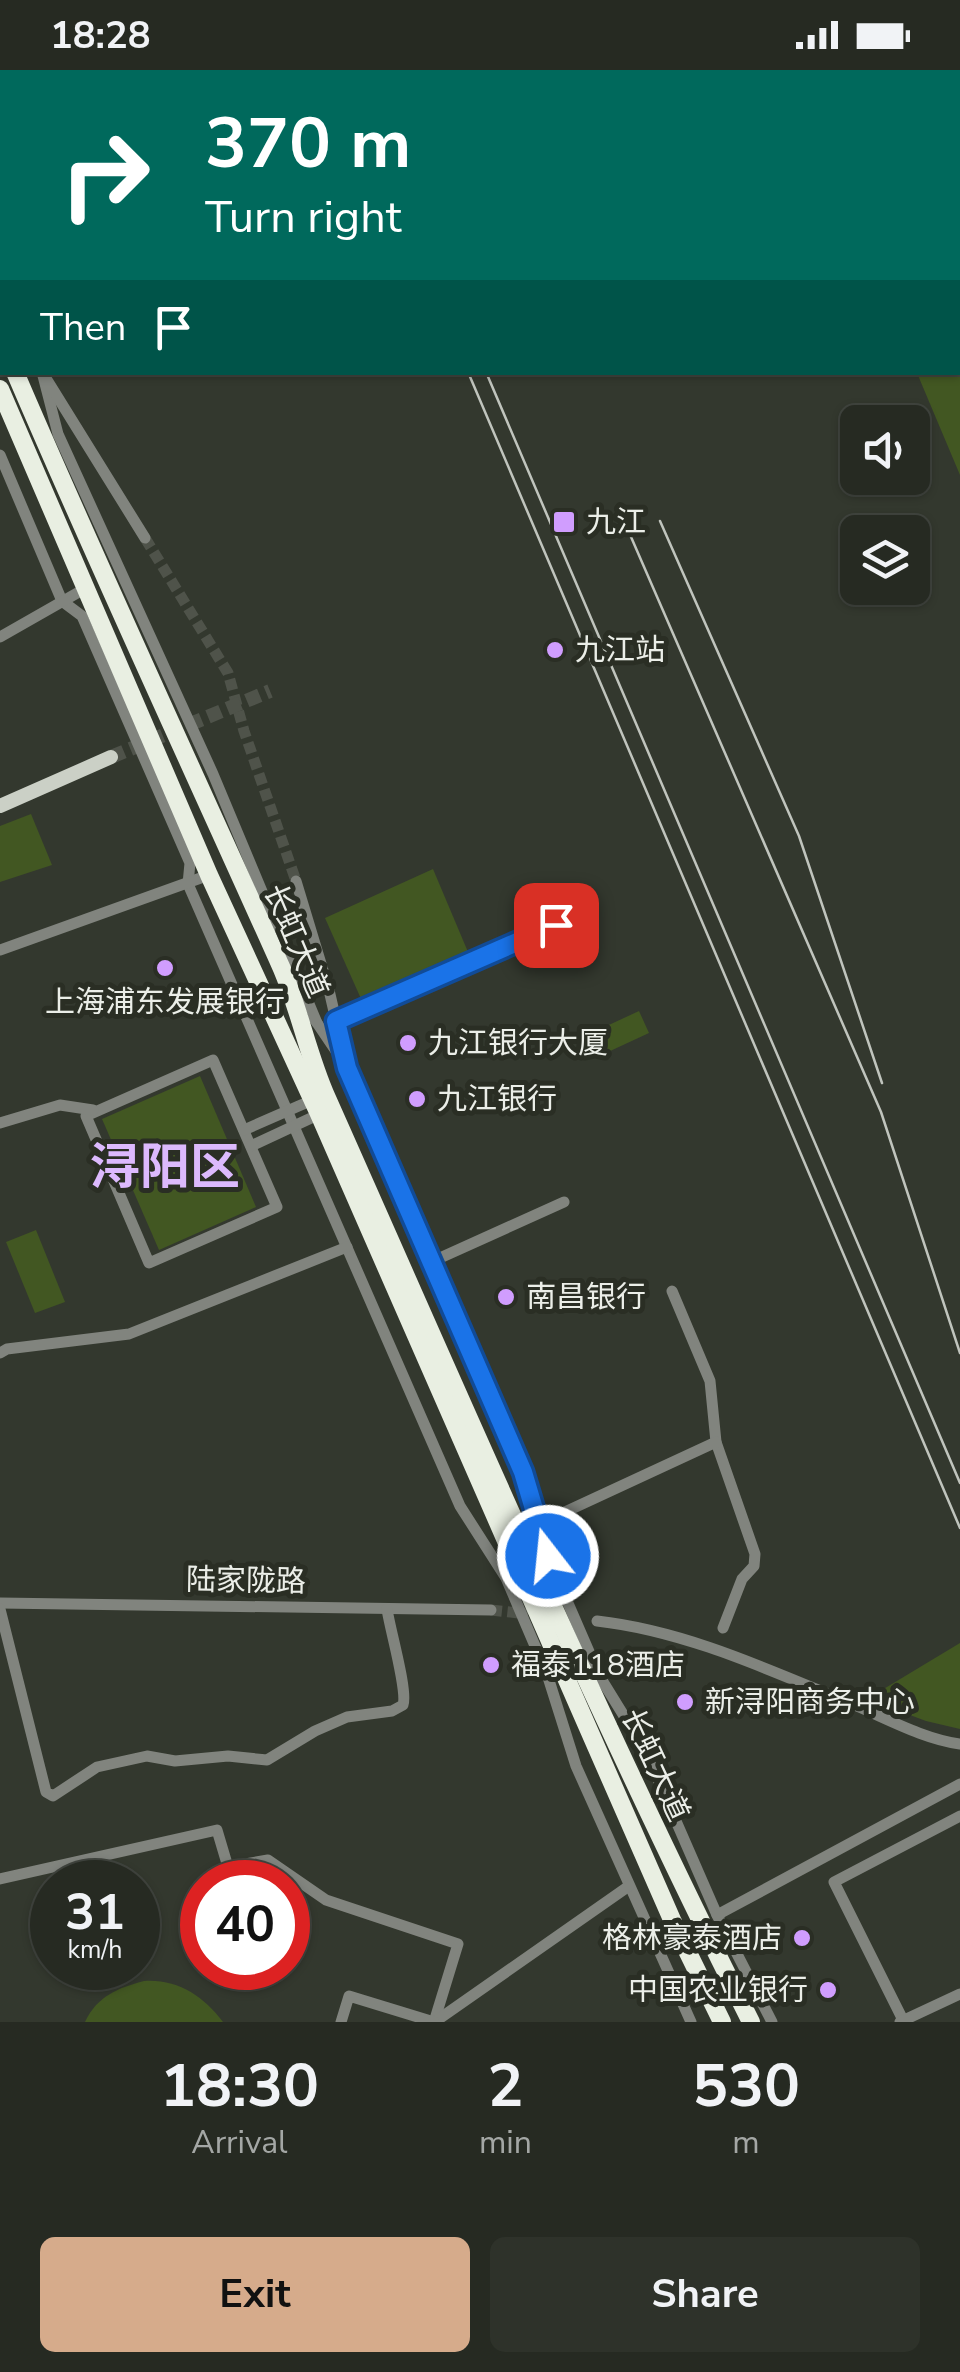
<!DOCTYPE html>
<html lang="en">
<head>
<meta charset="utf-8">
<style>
	body { margin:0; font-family:"Nunito Sans","Noto Sans SC",sans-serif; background:#2e322a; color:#f1f3f6; height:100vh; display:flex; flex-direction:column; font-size:38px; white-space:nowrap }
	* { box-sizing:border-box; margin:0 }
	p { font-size:32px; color:#a4a7a5 }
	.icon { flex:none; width:55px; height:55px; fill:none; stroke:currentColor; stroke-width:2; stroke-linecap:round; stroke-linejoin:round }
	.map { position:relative; height:1952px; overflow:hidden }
	.details { display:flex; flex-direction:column; background:#262a22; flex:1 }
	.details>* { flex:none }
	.guide { position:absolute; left:0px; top:0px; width:960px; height:305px; box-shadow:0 2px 8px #0004,0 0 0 2px #424640; background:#00695c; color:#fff; overflow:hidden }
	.buttons { position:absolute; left:840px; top:335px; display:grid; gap:20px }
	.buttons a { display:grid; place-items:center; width:90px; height:90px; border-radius:15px; background:#262a22; box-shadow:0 2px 8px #0004,0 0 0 2px #424640; font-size:50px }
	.speed { position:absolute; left:30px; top:1790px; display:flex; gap:20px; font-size:50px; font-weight:700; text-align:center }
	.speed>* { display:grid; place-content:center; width:130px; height:130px; border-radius:50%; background:#262a22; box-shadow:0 2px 8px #0004,0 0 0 2px #424640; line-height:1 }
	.speed small { font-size:25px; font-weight:400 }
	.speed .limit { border:15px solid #d22; background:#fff; color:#111 }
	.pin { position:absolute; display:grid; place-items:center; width:85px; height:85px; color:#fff; margin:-42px; border-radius:20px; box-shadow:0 5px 15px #0006 }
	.me { position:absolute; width:110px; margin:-55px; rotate:344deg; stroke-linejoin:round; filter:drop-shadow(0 0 8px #0008) }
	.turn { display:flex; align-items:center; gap:35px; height:210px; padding:0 40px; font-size:45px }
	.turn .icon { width:130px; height:130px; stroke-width:2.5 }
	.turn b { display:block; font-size:70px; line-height:85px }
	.then { display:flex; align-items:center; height:95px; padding:0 40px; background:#0003; gap:20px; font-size:38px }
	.eta { display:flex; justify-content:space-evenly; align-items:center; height:170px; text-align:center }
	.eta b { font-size:60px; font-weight:700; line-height:70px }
	.cta { display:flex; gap:20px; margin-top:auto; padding:20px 40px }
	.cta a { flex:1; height:115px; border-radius:15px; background:#d6ab8b; color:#111; font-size:40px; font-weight:700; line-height:115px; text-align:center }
	.cta a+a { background:#2e322a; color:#f1f3f6 }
	.status { display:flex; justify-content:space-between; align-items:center; height:70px; padding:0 50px; background:#262a22; direction:ltr }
	.status svg { height:28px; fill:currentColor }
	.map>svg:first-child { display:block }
</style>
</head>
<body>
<div class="status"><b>18:28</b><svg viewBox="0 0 49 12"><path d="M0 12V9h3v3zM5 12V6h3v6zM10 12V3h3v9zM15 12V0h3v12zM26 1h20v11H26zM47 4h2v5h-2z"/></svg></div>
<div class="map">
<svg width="960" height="1952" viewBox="0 0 960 1952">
	<rect width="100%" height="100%" fill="#33382e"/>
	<g fill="#425722">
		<path d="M960,43v362l-43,-102 41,-1z"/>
		<path d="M31,744l21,51 -52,17v-56z"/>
		<path d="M433,799l35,83 -106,49 -37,-83z"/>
		<path d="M639,941l10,22 -41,19 -10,-22z"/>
		<path d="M200,1006l56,131 -97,43 -57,-131z"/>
		<path d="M36,1160l29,72 -30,11 -29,-71z"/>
		<path d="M960,1573v86l-34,-8 -59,-22z"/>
		<path d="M144,1911c34,-2 59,15 79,41h-138c12,-26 33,-34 59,-41z"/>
	</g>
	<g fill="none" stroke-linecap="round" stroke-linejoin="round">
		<g stroke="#4f534a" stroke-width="11" stroke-dasharray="11 5.5" stroke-linecap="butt">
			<path d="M145,468l83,135 16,58 52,150"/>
			<path d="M491,1540l37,4"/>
		</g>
		<path stroke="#4f534a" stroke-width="14" stroke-dasharray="14 7" stroke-linecap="butt" d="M111,687l159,-66"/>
		<g stroke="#81847e" stroke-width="11">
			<path d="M58,2h13"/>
			<path d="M958,21l2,-1"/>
			<path d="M0,28l2,-1"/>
			<path d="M0,159l2,-1"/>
			<path d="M0,208l2,6"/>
			<path d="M42,302l16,62 155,340 104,249"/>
			<path d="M47,310l98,158"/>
			<path d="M0,385l62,146 20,15 108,247 -2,21 272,622 46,72 41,96 29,92 115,256"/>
			<path d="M0,567l86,-49"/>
			<path d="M296,811l33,109 18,78 176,404 25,85 52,120 45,73 72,165 55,107"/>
			<path d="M0,880l209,-75"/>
			<path d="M313,947l29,43"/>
			<path d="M336,951l220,-96"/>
			<path d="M213,990l64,147 -128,56 -63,-147z"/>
			<path d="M0,1053l60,-18 33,5"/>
			<path d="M244,1060l73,-32"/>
			<path d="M251,1076l73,-34"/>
			<path d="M431,1192l133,-60"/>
			<path d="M672,1221l38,90 6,61 39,112 -1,12 -12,13 -19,49"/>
			<path d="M0,1283l7,-4 122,-15 218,-87"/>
			<path d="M539,1454l177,-82"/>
			<path d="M0,1533l491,7"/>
			<path d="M0,1539l46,183 7,4 44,-29 50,-11 28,5 53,-5 39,4 48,-29 32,-14 45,-6 11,-6c5,-14 -13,-75 -16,-96"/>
			<path d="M597,1551c89,10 172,49 255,83 34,14 71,35 108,40"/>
			<path d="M0,1809l217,-49 11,37 40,-7 58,40 132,44 -24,78"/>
			<path d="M717,1845l243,-131"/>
			<path d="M903,1950l-69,-138 126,-66"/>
			<path d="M436,1951l193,-135"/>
			<path d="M341,1952l8,-26 85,26"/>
			<path d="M900,1952l60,-28"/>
		</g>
		<path stroke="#cbd0c6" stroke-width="14" d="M0,736l111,-49"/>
		<g stroke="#e9efe2" stroke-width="18">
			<path d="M0,269l2,6"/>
			<path d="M15,302c86,201 178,398 267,597 18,42 26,87 45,129 138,310 271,621 424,924"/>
			<path d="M0,319l209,486 110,239 354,808 49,100"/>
		</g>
		<g stroke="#c0c4bd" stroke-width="2.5">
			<path d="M339,0l2,2"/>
			<path d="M366,0l1,2"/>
			<path d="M468,302l492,1156"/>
			<path d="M486,302l474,1111"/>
			<path d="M660,451l139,315 83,247"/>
			<path d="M628,460l253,582 79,241"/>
		</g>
	</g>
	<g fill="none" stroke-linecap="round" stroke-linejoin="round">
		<defs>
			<path id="route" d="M548,1486l-25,-84 -176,-404 -11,-47 220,-96"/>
		</defs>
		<use href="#route" stroke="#114b97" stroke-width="25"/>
		<use href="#route" stroke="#1a73e8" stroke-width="18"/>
	</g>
	<g fill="#d09dfe" stroke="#2a2e24" stroke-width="4">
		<rect x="552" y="440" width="24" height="24" rx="5"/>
		<circle cx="555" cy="580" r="10"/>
		<circle cx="165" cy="898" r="10"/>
		<circle cx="408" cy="973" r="10"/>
		<circle cx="417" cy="1029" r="10"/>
		<circle cx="506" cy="1227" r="10"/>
		<circle cx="491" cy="1595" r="10"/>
		<circle cx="685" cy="1632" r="10"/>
		<circle cx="802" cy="1868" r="10"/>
		<circle cx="828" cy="1920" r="10"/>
	</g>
	<g text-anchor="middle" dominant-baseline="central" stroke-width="10" stroke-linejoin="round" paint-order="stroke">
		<g font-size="30" fill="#ebeee8" stroke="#2a2e24" text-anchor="start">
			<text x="586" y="452">九江</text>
			<text x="575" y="580">九江站</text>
			<text x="165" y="932" text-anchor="middle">上海浦东发展银行</text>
			<text x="428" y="973">九江银行大厦</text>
			<text x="437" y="1029">九江银行</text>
			<text x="526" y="1227">南昌银行</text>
			<text x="511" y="1595">福泰118酒店</text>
			<text x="705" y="1632">新浔阳商务中心</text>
			<text x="782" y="1868" text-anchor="end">格林豪泰酒店</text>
			<text x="808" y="1920" text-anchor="end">中国农业银行</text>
		</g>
		<g font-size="30" fill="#ebeee8" stroke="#2a2e24">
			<text transform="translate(296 871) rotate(67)">长虹大道</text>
			<text transform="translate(246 1511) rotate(1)">陆家陇路</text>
			<text transform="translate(655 1695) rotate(65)">长虹大道</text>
		</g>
		<g font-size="50" font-weight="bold" fill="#dcb9fd" stroke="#2a2e24">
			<text x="165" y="1097">浔阳区</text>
		</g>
	</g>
</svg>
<div class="buttons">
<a><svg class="icon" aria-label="sound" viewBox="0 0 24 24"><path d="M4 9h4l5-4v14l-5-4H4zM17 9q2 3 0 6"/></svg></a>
<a><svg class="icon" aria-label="layers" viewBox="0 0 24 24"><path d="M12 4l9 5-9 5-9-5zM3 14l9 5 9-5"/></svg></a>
</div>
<div class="speed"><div>31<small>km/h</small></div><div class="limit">40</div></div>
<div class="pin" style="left:556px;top:855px;background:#d93025"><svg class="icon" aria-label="arrive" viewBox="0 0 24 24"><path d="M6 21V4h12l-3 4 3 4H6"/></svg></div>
<svg class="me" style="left:548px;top:1486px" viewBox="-20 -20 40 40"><circle r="17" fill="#1a73e8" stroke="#fff" stroke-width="3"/><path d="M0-11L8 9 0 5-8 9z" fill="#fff"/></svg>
<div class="guide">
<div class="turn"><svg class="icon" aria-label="right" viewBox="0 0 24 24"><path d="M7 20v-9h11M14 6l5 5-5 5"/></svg><div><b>370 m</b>Turn right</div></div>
<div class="then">Then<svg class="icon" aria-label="arrive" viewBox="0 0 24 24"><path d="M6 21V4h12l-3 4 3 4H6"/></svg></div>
</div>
</div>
<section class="details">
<div class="eta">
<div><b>18:30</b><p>Arrival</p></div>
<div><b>2</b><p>min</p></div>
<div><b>530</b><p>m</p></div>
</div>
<div class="cta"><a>Exit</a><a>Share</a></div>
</section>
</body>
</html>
